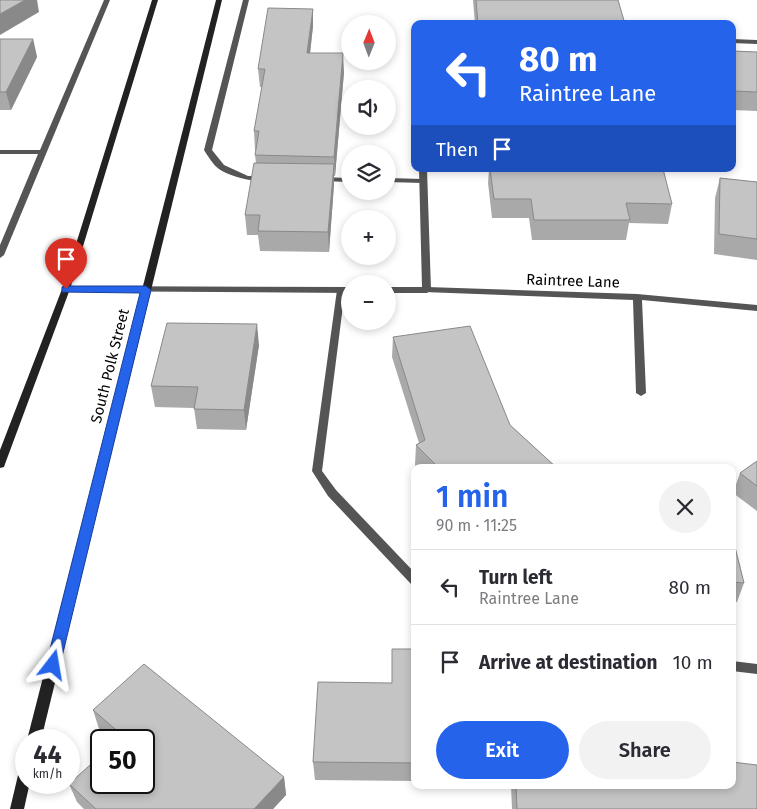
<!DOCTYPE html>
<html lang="en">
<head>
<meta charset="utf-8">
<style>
	body { margin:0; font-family:"Fira Sans",sans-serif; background:#f2f2f3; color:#2b2b33; height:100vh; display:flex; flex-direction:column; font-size:19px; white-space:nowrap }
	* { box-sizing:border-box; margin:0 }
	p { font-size:16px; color:#7c7c81 }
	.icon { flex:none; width:28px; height:28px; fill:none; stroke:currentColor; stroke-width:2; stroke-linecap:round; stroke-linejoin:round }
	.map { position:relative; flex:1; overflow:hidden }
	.drawer { position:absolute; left:411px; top:464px; width:325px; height:325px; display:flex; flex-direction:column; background:#fff; border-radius:10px; box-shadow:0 2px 8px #0003 }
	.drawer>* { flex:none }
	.guide { position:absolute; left:411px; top:20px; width:325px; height:152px; border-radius:10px; box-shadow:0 2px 8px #0003; background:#2563eb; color:#fff; overflow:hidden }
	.needle { width:32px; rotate:1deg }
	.tools { position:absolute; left:341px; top:15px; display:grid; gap:10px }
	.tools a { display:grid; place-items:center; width:55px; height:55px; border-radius:50%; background:#fff; box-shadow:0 2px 8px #0003; font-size:25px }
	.speed { position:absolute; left:15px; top:729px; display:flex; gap:10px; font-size:25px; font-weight:700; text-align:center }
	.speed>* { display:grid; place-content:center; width:65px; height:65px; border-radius:50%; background:#fff; box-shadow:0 2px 8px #0003; line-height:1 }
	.speed small { font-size:12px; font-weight:400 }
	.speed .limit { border:2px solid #111; border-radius:8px; background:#fff; color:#111 }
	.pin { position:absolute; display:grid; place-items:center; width:42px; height:42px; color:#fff; margin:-51px -21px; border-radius:50% 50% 50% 0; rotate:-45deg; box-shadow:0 0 5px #0007 }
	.pin .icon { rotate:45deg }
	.me { position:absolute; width:55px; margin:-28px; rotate:14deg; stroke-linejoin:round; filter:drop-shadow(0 0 4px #0008) }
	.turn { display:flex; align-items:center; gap:18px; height:105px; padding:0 25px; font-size:22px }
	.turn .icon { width:65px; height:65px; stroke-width:2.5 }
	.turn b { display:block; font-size:35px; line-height:42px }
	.then { display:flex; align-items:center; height:48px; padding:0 25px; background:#0003; gap:10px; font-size:19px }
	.round { display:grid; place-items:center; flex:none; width:52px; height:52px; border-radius:26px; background:#f2f2f3 }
	.overview { display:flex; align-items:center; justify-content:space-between; height:85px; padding:0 25px }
	h1 { font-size:30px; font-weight:600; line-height:38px; color:#2563eb }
	.cta { display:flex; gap:10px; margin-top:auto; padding:10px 25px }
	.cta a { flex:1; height:58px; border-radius:30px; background:#2563eb; color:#fff; font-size:20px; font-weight:600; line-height:58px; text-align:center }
	.cta a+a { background:#f2f2f3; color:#2b2b33 }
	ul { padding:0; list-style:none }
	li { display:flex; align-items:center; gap:15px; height:75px; padding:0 25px; border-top:1px solid #e1e1e2 }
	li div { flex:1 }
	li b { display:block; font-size:19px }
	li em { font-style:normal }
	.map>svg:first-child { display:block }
</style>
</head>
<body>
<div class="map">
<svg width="757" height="809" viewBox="0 0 757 809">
	<rect width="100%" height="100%" fill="#fff"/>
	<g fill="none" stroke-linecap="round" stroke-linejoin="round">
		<g fill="#555" fill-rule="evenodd">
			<path d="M104,0h6l-106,255 -4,3v-13l38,-91h-38v-4h40z"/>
			<path d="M243,0h6l-37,150 12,15 24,11h19l1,2c-11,7 -39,-2 -49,-9 -6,-4 -11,-13 -15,-19z"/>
			<path d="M318,177l32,1v4l-29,-1h-3z"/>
			<path d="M388,178l35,1 4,2 -4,2 -35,-1z"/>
			<path d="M341,287l4,3 -23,181 14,19 79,83v13l-4,-2 -83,-88 -16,-25 25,-181z"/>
			<path d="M732,661l25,3v10l-25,-3z"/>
		</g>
		<path fill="#555" fill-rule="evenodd" d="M427,287l210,7 120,11v6l-115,-11 4,93 -5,3 -5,-3 -3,-93 -209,-8 -1,-2z"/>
		<g fill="#555" fill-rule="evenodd">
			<path d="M732,39l25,1v4l-25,-1z"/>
			<path d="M419,169h8l4,121 -4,3h-39v-6h34z"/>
			<path d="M66,286l284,1v6l-287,-2 -1,-2 1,-2z"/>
		</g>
		<g fill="#222" fill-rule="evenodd">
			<path d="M152,0h6l-88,289 -65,175 -1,3 -4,1v-18l62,-161z"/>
			<path d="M216,0h6l-181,740h-14z"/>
			<path d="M26,765v17h4l-6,27h-14l9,-38 2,-4z"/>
		</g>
	</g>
	<g fill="#a9a9a9">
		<path d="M473,0h145l7,24h-150z"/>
		<path d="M313,9v17l-3,27 34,19 -9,104h-1v8l-5,68 -69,-1 -2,-16h-11l-2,-20 11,-52 -1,-8 1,-5h-1l-1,-19 8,-44h-2l-2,-18z"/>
		<path d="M0,39h33l4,18 -26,53h-11z"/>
		<path d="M732,51l25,1v59l-25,-1z"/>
		<path d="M489,169h135l48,35 -4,20 -39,-1 -3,17h-94l-3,-22h-37l-4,-35z"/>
		<path d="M720,178l37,4v78l-43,-6 1,-56z"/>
		<path d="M393,337l117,88 47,43h-140l-2,-3 1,-20 3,-2 -27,-86z"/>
		<path d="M259,345l-13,85 -49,-1 -3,-21 -39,-1 -4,-21z"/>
		<path d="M757,461v50l-24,-18 7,-20z"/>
		<path d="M732,535l12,48 -7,19h-5z"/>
		<path d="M415,649v132l-100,-1 -2,-18 79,-79z"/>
		<path d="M93,710l191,67 2,18 -13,14h-189l-7,-7 -8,-18 75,-44h-32l-13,-11z"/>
		<path d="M511,785h221l25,24h-245z"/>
	</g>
	<g fill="#898989">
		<path d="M25,0h12l2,12 -39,23v-21z"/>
		<path d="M313,9v17l-5,45 -1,-18z"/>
		<path d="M33,39l4,18 -26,53 -5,-18z"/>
		<path d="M343,53l1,19 -9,104 -1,-19z"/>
		<path d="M334,164v20l-5,68 -1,-20z"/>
		<path d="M257,324l2,21 -13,85 -2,-20z"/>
		<path d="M284,777l2,18 -13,14h-19z"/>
	</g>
	<g fill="#c4c4c4" stroke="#898989">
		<path d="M0,0h25l-25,14z"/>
		<path d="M476,0h142l7,24h-147z"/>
		<path d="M268,8l45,1 -6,44h36l-9,104 -79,-2 4,-24h-5l11,-62h-7z"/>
		<path d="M0,39h33l-27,53h-6z"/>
		<path d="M732,51l25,1v40l-25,-1z"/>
		<path d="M254,163l80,1 -6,68 -70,-1 2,-16h-15z"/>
		<path d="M490,169h173l9,35 -46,-1 4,17h-96l-3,-21h-37z"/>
		<path d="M720,178l37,4v57l-38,-5z"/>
		<path d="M167,323l90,1 -13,86 -50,-1 4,-22 -47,-1z"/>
		<path d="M470,326l40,99 47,43h-118l-23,-23 9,-5 -32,-103z"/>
		<path d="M757,461v25l-17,-13z"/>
		<path d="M732,535l12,48 -12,-1z"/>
		<path d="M392,649h23v114l-102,-1 5,-80 74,1z"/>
		<path d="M144,664l140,113 -30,32h-158l-27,-25 32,-29v27h43v-42h-27l5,-5 -29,-25z"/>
		<path d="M732,762l25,3v44h-240l-1,-24h216z"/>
	</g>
	<path fill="#2563eb" stroke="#184099" d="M66,286h80l5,4 -91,375 -2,4 -5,2 -5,-2 -2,-4 94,-372 -78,-1v-5z"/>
	<g text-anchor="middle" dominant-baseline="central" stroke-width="4" stroke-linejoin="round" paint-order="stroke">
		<g font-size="15" fill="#000" stroke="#fff">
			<text transform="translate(573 281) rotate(2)">Raintree Lane</text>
			<text transform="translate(110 366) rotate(-76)">South Polk Street</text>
		</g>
	</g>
</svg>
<div class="tools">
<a><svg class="needle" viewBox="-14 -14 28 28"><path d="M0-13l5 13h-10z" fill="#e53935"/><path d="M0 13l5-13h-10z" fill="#7c7c81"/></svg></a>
<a><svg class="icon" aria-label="sound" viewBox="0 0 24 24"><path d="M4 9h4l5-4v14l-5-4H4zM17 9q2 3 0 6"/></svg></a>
<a><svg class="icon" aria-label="layers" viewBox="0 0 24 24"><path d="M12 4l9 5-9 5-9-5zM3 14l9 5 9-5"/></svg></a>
<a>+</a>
<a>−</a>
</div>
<div class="speed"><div>44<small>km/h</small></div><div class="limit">50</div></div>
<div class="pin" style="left:66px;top:289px;background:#d93025"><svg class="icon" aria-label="arrive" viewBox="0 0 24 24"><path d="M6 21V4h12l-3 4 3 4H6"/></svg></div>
<svg class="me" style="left:53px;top:665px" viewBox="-20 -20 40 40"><path d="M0-17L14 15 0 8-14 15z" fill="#2563eb" stroke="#fff" stroke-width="4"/></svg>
<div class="guide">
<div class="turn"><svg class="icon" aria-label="left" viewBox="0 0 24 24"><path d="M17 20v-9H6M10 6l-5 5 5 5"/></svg><div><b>80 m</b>Raintree Lane</div></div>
<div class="then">Then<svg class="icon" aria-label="arrive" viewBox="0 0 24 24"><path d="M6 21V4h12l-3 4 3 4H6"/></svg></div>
</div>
<section class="drawer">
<div class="overview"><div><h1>1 min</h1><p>90 m · 11:25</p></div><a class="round"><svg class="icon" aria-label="close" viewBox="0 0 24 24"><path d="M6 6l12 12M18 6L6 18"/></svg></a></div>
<ul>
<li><svg class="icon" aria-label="left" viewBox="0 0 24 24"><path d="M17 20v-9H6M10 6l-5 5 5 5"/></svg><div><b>Turn left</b><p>Raintree Lane</p></div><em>80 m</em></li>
<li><svg class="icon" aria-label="arrive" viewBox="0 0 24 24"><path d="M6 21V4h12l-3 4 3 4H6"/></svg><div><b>Arrive at destination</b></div><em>10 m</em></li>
</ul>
<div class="cta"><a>Exit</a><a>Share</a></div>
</section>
</div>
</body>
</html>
